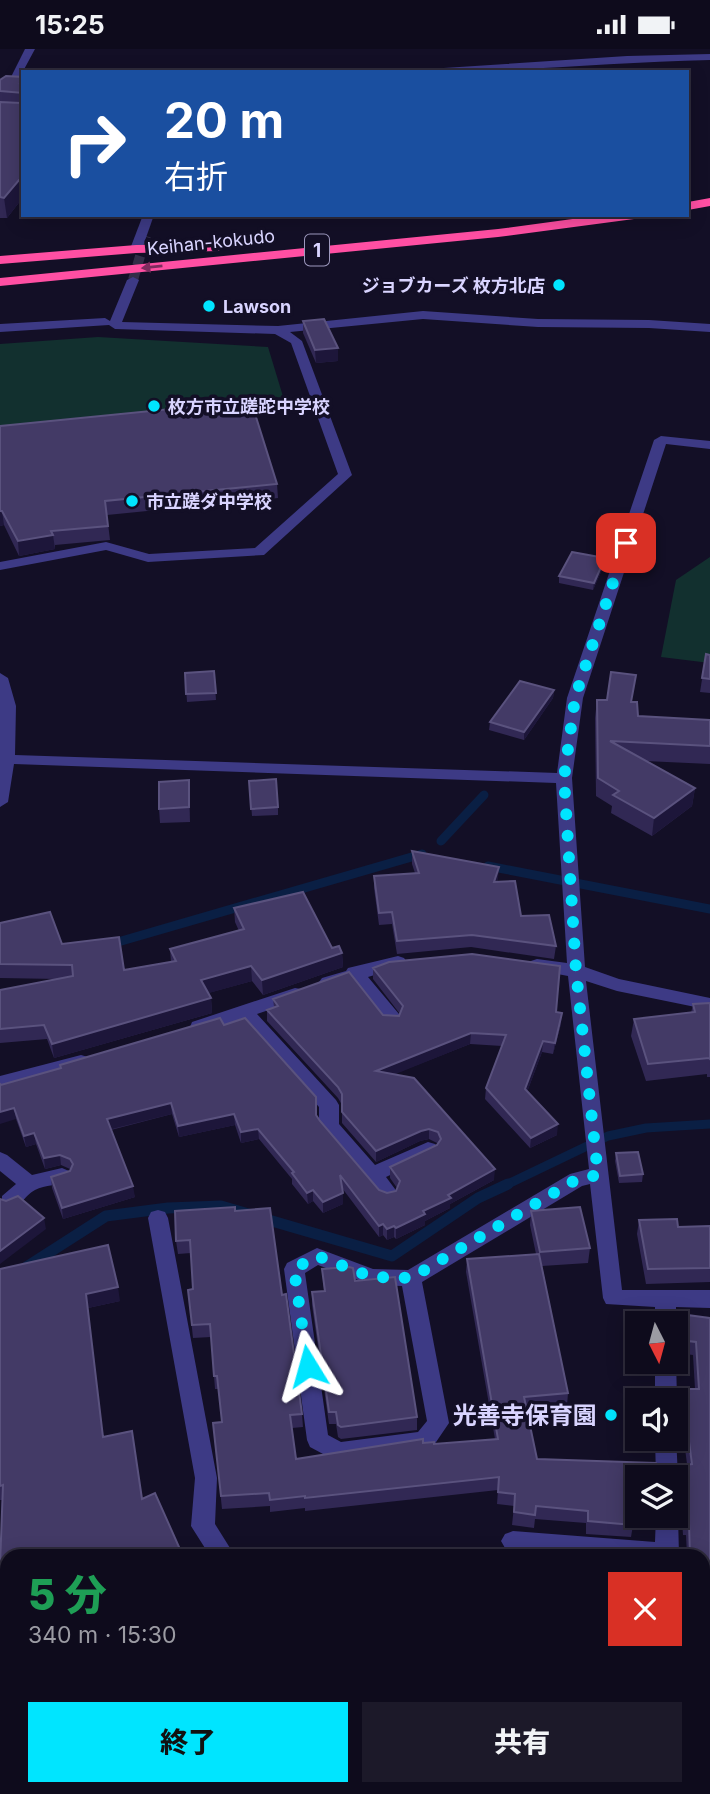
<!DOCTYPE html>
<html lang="ja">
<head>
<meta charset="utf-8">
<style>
	body { margin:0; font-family:Inter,"Noto Sans JP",sans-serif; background:#1c1929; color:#f1f3f6; height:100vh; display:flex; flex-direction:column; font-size:26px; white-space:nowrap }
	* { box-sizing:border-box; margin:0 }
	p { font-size:23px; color:#9b9ba3 }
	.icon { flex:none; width:38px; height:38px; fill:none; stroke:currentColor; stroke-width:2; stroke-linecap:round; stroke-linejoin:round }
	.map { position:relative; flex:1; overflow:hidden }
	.sheet { position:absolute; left:0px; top:1500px; width:710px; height:247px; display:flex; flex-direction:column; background:#0e0b1c; border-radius:21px 21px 0 0; box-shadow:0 4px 18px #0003,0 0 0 2px #2e2b3b }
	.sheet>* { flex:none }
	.guide { position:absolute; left:21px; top:21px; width:668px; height:147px; border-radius:0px; box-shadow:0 4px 18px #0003,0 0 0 2px #2e2b3b; background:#1a4fa0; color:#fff; overflow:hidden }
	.needle { width:46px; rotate:174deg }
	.buttons { position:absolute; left:625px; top:1262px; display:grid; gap:14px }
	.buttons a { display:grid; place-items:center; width:63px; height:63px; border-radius:0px; background:#0e0b1c; box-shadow:0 4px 18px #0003,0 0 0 2px #2e2b3b; font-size:35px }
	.pin { position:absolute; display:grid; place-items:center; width:60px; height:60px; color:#fff; margin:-30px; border-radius:14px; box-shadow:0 4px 10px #0006 }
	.me { position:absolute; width:77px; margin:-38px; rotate:352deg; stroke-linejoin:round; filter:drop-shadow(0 0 5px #0008) }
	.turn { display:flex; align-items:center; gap:24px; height:147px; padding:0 28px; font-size:32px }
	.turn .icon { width:91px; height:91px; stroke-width:2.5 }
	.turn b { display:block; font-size:49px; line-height:60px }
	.round { display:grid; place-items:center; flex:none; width:74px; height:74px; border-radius:0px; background:#1c1929 }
	.summary { display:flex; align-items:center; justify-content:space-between; height:119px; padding:0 28px }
	h1 { font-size:42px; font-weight:800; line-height:52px; color:#1e9e55 }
	.action { display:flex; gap:14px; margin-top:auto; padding:14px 28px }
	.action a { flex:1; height:80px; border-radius:0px; background:#00e5ff; color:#111; font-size:28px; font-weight:800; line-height:80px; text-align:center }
	.action a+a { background:#1c1929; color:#f1f3f6 }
	.status { display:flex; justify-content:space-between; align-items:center; height:49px; padding:0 35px; background:#0e0b1c; direction:ltr }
	.status svg { height:19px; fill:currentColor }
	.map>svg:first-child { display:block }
</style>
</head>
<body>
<div class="status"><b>15:25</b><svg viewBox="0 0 49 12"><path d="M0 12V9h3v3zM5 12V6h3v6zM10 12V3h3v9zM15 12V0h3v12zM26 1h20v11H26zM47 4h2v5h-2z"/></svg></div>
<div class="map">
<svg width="710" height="1745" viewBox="0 0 710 1745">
	<rect width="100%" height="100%" fill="#130f26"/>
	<g fill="#12302f">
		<path d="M98,288l170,10 17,56 -285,26v-85z"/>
		<path d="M710,508v106l-49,-6 15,-77z"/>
	</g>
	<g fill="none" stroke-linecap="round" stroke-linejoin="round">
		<g stroke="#0a1f44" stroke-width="9">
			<path d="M441,792l43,-46"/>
			<path d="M488,817l222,43"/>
			<path d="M111,895l311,-90"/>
			<path d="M504,1137l104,-50 38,-8 64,-4"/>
		</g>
		<path stroke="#0a1f44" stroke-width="11" d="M25,1219l81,-52 62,-8 53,-2 171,50 86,-58 30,-14"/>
		<path stroke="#312d47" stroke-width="10" stroke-dasharray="10 5" stroke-linecap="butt" d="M133,231l13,-44"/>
		<g fill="#3d3a85" fill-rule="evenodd">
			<path d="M25,0h10l-21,39 -14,11v-8l7,-6z"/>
			<path d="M710,5v6c-96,2 -191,12 -287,12l5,-3 199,-13z"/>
			<path d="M143,166h11l-12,34 -10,2 -2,-2z"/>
			<path d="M133,228l6,3 -17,42 156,4 145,-15 115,8 111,1 61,4v8l-61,-4 -111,-1 -115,-8 -133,13 12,9 50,134 -88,80 -116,7 -42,-12 -106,20v-8l106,-20 43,12 106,-6 83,-74 -47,-131 -16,-9 -160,-5 -6,-4 -109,7v-8l105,-6 5,3 17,-41z"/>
			<path d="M661,387l49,5v8l-44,-5 -83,254 -11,80 13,189 34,12 91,19v12l-93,-19 -31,-10 36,309h88v18l-34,-1v18v-2h-21v-16l-49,-3 -3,-6 -13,-114 -8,2 -160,96 27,141 -17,25 -94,14 -28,-15 -3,-7 -23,-171 3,-6 30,-15 56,21 35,1 162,-96 19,-5 -21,-193 -37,-7 -3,-4 3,-4 6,-2 30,4 -11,-180 -542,-19 -6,38 -8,5v-134l8,5 8,28 -1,49 542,18 10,-75 87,-258zM318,1216l54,20 30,1 25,135 -9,11 -77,10 -13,-7 -23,-162z"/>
			<path d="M398,907l6,2 3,4 -3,4 -36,11 31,37 2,5 -2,5h-14l-33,-42 -24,6 -6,-2 -3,-4 3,-4 24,-7 2,-3z"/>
			<path d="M295,939l6,1 3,5 -3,5 -44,15 79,86 3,5v19l36,41 53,-23 7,2 3,5 -3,5 -49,23 12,16 -3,6 -7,2 -7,-2 -59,-68 -3,-5v-19l-78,-88 -42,15 -7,-2 -2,-5 2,-5z"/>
			<path d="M81,1006l7,2 2,5 -2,5 -88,23v-14z"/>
			<path d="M0,1103l7,3 25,20 30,-7 7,3 3,5 -3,5c-10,4 -24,4 -34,9 -13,7 -16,23 -33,18v-12l14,-12 -16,-13z"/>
			<path d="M158,1161l7,2 3,6 49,260 -2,46 20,32h-25l-19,-30 4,-48 -47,-260 3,-6z"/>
			<path d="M676,1309l1,42 -1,3v-3h-21v-39h21z"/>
			<path d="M676,1387l2,41 -2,6v-6h-20l-1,-38h21z"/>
			<path d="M676,1460l2,6 1,41c-45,0 -136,7 -174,-8l-4,-7 4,-7 8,-3 142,11 1,-27h20z"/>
			<path d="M0,1556l7,3v23l-7,-3z"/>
			<path d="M704,1680l6,1v24l-6,-1z"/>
			<path d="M370,1740h27l3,5h-28z"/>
			<path d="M441,1740h30l-2,5h-31z"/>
		</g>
		<g fill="#ff4fa3" fill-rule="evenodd">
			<path d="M710,149v8l-22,4v-8z"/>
			<path d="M602,166h38l-6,4 -136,18 -498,49v-8l498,-49z"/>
			<path d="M214,195l7,4 -2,3 -83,2 -136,11v-8l136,-11z"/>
		</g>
	</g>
	<g fill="#312854">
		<path d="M23,28v124l-2,-1 -14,18h-7v-138z"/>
		<path d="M303,272l35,40 -22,2 -13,-30z"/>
		<path d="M0,377l277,58 1,14 -171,17 3,25 -55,5v4l-36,7 -15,-31 -4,1z"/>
		<path d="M605,509l-1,7 -11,25 -34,-7v-7z"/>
		<path d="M706,605l4,1v38l-10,-1z"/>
		<path d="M214,622l2,29 -29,2 -2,-29z"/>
		<path d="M554,641l-1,8 -29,42 -35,-10 1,-8z"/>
		<path d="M597,651l36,2 5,14 72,4v44l-65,-3 50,27 -3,18 -40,30 -41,-23 1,-7 -16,-10 -1,-78z"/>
		<path d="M189,731l1,42 -30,1 -1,-14z"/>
		<path d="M249,732l29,26v8l-26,1z"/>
		<path d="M412,802l87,16 -2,15 24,34 35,30 -2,13 -83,-12 -74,7 -5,-30 -13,1 -5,-37v-12l41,-3 -3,-9z"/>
		<path d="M234,859l108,45 1,14 -80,28 -11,-14 -44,12 3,5 1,15 -158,45 -7,-19 -47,4v-53l58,-11 -58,-1v-55l62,21 62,26 47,-8 -1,-13 69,-18 -4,-9z"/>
		<path d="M373,919l183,44 5,12 -8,30 -11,-2 -15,40 30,43 -27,13 -45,-49 1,-11 16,-42 -32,-2 -76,30 100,106 -44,24v4l-25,13v4l-29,14 -2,-2 -7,3 -4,-5 -4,2 -37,-49 1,16 -20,9 -10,-12 -5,3 -16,-20v-5l-33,-40 -18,4 -6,-18 -56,12 -7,-23 -61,16 24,67 -72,22 -11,-31 -1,-11 19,-6v-2l-9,-4 -16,4 -9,-25 -10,3 -10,-28 -15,-34 59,-17v-3l164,-40 92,90 4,6 59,69 8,3 9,-2 1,-3 -7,-10v-11l47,-22v-2l-8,-4 -9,2 -44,21 -34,-39v-18l-4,-7 -71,-77v-11l7,-3 -1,-8 110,16 16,1 1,-2 -27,-35z"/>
		<path d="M710,954v74h-3v-3l-61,7 -15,-45 3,-17 57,-6 2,-9z"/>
		<path d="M616,1104l27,21 -1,8 -23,1 -4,-22z"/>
		<path d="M235,1162l47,84 20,119 1,13 -11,1 4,31 127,-16 11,1 61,-5 -29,-167 1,-13 69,-5 -6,-29 1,-14 59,37 -2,15 -46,3 26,127 -1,13 -41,3 11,50 121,8 20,6 9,-9 -8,-62 3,-13h13l-2,-34 -8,-1v-26l2,-13 23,3v410l-6,-2v2v-172h-17l-1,-21h-3l-2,-30 -5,-1v-27h-39v26l-4,-1v23l-2,12 -45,-3v-11l-51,-4 -1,9 -22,-3 2,-19 -17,-2 1,-14 -193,21v-3l-35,4v-6l-48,3 -9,-86 9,-1 -4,-33h-3l-4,-52 -18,1 -5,-48 5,-1 -2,-36 -13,1 -2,-13z"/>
		<path d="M639,1171l39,7 32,-1v56l-64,2 -9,-50z"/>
		<path d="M0,1220l120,32 -32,7 -81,248v24h-4l-3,-11 2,-69h-2z"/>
		<path d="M322,1220l33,12 62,136v13l-76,9 -3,-2 -2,-13h-7l-17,-119v-13l12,-1z"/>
	</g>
	<g fill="#1d163a">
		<path d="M19,131l2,20 -14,18 -3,-20z"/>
		<path d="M338,299v13l-22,2 -1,-13z"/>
		<path d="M0,462h2l2,14 -4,1z"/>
		<path d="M53,486l2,14 -36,7 -1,-15z"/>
		<path d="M605,509l-1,7 -11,25 1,-7z"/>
		<path d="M554,641l-1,8 -29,42v-8z"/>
		<path d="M695,739l-3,18 -40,30 2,-18z"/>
		<path d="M499,818l-1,12 -4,15v-12z"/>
		<path d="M342,904l1,14 -80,28 -1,-15z"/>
		<path d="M251,917l1,15 -50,14 -1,-15z"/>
		<path d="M211,949l1,15 -158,45 -2,-14z"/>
		<path d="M562,964l-1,11 -8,30 2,-11z"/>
		<path d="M471,984l-1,11 -94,38v-11z"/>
		<path d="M543,992l-1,11 -18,48 1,-11z"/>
		<path d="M171,1054l1,11 -64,16 -1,-11z"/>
		<path d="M14,1059l2,11 -16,5v-12z"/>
		<path d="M234,1065l1,11 -56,12 -1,-11z"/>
		<path d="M558,1075l-1,11 -27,13 1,-10z"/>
		<path d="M258,1080l1,10 -18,4v-11z"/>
		<path d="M429,1080v10l-9,2 -44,21v-11l45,-20z"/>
		<path d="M34,1084l2,11 -10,3 -2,-11z"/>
		<path d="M60,1106l1,10 -16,4 -1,-11z"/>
		<path d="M495,1120l-1,11 -44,24v4l-25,13v4l-29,14v-11l52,-33z"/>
		<path d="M133,1137l2,11 -72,22 -1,-11z"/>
		<path d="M313,1141v11l-5,3 -1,-11z"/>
		<path d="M343,1144v11l-20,9v-11z"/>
		<path d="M44,1169l2,11 -46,35v-13z"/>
		<path d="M383,1175v11l-4,2v-11z"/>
		<path d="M394,1177v11l-7,3v-11z"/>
		<path d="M118,1238l2,14 -32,7 -2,-14z"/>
		<path d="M707,1666l-3,11v2v-9z"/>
	</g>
	<g fill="#433a66" stroke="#5a527e" stroke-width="2">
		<path d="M6,27l17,1 -3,6 3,1v9l-23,-2v-11z"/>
		<path d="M23,52v79h-4l-15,18 -4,-1v-95l21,1z"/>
		<path d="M324,270l14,29 -23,2 -12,-29z"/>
		<path d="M251,352l26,83 -172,17 3,25 -57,5 2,4 -35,6 -16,-30h-2v-85z"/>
		<path d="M572,503l33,6 -11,25 -35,-7z"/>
		<path d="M706,605l4,1v24l-8,-1z"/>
		<path d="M214,622l2,22 -30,1 -1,-21z"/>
		<path d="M611,623l25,3 -5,27h6l1,14 72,4v26l-100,-5 85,47 -41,30 -41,-23 6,-4 -21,-13 -1,-78h10z"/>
		<path d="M520,632l34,9 -30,42 -34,-10z"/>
		<path d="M276,730l2,28 -27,2 -2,-28z"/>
		<path d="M189,731v27l-30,2v-27z"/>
		<path d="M412,802l87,16 -5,15 21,-1 6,35 28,-1 7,31 -84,-11 -75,6 -5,-29 -13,1 -5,-37 45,-3z"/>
		<path d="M303,843l29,56 7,-2 3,7 -80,27 -11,-14 -50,14 10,18 -159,46 -8,-19 -44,4v-39l73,-14 -1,-11 -72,-1v-41l50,-11 12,32 57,-7 5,33 52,-9 -6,-12 74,-20 -10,-21z"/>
		<path d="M472,905l88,12 -4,46 6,1 -7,30 -12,-2 -18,48 33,35 -27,14 -45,-50 20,-53 -35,-2 -95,38 38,7 81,91 -47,26 3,3 -28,13 2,3 -29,14 -2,-2 -7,3 -4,-5 -4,2 -39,-51 3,18 -20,9 -10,-12 -6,3 -15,-20 2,-1 -36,-43 -17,3 -7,-18 -56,12 -7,-23 -64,16 26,67 -71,22 -11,-31 19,-6 3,-7 -3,-5 -10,-4 -16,3 -10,-25 -10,3 -10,-28 -14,4v-28l1,1 60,-17 -1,-3 160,-47 4,7 21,-7 71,79v18l4,6 59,69 8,3 9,-2 4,-10 -10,-14 47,-22 4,-6 -3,-7 -9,-3 -8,2 -45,20 -34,-39v-18l-4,-7 -71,-77 11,-4 -5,-7 76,-27 34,43 16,1 4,-10 -30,-38 16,-6z"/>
		<path d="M710,954v56l-1,-1 -61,6 -14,-45 61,-7 -2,-8z"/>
		<path d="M638,1103l5,22 -23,2 -4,-23z"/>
		<path d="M18,1147l26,22 -44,33v-52l6,2z"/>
		<path d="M235,1158v4l35,-3 12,87 4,-1 16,120 -12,1 6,44 127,-20v4l11,-1v2l64,-5 -31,-180 72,-5 29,139 -44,4 13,62 119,4 2,4h18l2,6 5,-8 9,-1 -10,-75h17l-3,-47 -8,-1 -1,-26 23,3v397h-3l-3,3v-162h-14l-1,-34h-4l-1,-30h-8v-15h-39v13h-3l-1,35 -45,-4v-10l-52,-5 -1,9 -21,-3 1,-18 -17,-2 1,-15 -194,21v-2l-35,4 -1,-7 -48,3 -8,-73 9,-1 -5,-46h-3l-4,-52 -18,1 -4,-35 5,-1 -3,-49 -14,1 -1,-30z"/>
		<path d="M580,1158l10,41 -50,4 -9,-41z"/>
		<path d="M677,1170l1,8 32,-1v42l-62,1 -9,-49z"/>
		<path d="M108,1196l10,42 -32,7 17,143 29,-6 10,68 13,-6 28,63h-176v10h-7l3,-81 -3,1v-217z"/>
		<path d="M349,1218l4,1 2,13 40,-4 22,140 -76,10 -3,-2 -2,-13h-7l-17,-120 13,-1 -3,-22z"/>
		<rect x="592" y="1501" width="40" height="6"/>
		<path d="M704,1719h6v26h-219l-1,-5h214z"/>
		<path d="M109,1740h239v1l4,-1h10l3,5h-258z"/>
	</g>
	<defs><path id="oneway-solid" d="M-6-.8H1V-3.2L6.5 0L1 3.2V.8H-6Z" transform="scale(1.75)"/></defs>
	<use fill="#7d2c5e" href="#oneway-solid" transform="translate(152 218) rotate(174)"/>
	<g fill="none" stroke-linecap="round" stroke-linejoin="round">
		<path stroke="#00e5ff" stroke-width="12" stroke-dasharray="0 21.6" d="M308,1317l-14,-97 23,-13 55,21 39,1 166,-99 21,-4 -22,-204 -12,-193 11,-80 51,-155"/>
	</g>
	<g fill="#00e5ff" stroke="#130f26" stroke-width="2.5">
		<circle cx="559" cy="236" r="7"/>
		<circle cx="209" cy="257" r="7"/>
		<circle cx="154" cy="357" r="7"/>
		<circle cx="132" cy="452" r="7"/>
		<circle cx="611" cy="1366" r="7"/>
	</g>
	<g text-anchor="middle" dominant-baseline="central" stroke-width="7" stroke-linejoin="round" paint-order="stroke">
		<g font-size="18" fill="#d9d4ff" stroke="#130f26">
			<text transform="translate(211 193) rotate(-6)">Keihan-kokudo</text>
		</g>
		<g font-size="18" font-weight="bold" fill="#d9d4ff" stroke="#130f26" text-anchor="start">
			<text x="545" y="236" text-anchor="end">ジョブカーズ 枚方北店</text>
			<text x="223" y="257">Lawson</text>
			<text x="168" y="357">枚方市立蹉跎中学校</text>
			<text x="146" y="452">市立蹉ダ中学校</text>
		</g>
		<rect fill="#130f26" stroke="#9e99be" stroke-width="2" x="305" y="185.5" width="24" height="31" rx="5"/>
		<g font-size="19" font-weight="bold" fill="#d9d4ff">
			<text x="317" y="201">1</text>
		</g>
		<g font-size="24" font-weight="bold" fill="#d9d4ff" stroke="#130f26" text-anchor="end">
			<text x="597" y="1366">光善寺保育園</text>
		</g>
	</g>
</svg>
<div class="buttons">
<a><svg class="needle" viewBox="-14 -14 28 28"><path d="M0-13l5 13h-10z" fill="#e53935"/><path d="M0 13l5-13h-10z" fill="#9b9ba3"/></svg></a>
<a><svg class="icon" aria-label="sound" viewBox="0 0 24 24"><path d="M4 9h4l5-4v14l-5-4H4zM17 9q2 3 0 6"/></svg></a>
<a><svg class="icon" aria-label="layers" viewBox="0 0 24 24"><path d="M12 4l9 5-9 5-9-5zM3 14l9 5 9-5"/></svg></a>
</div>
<div class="pin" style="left:626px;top:494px;background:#d93025"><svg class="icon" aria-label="arrive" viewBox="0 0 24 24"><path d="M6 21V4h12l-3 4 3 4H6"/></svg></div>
<svg class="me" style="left:308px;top:1317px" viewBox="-20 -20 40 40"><path d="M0-17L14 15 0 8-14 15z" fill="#00e5ff" stroke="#fff" stroke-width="4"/></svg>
<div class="guide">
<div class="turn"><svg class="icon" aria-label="right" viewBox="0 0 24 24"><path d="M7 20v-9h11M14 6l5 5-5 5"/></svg><div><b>20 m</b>右折</div></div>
</div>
<section class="sheet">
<div class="summary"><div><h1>5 分</h1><p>340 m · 15:30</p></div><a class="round" style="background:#d93025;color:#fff"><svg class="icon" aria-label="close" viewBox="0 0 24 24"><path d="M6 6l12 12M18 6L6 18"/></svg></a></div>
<div class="action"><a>終了</a><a>共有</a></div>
</section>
</div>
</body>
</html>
